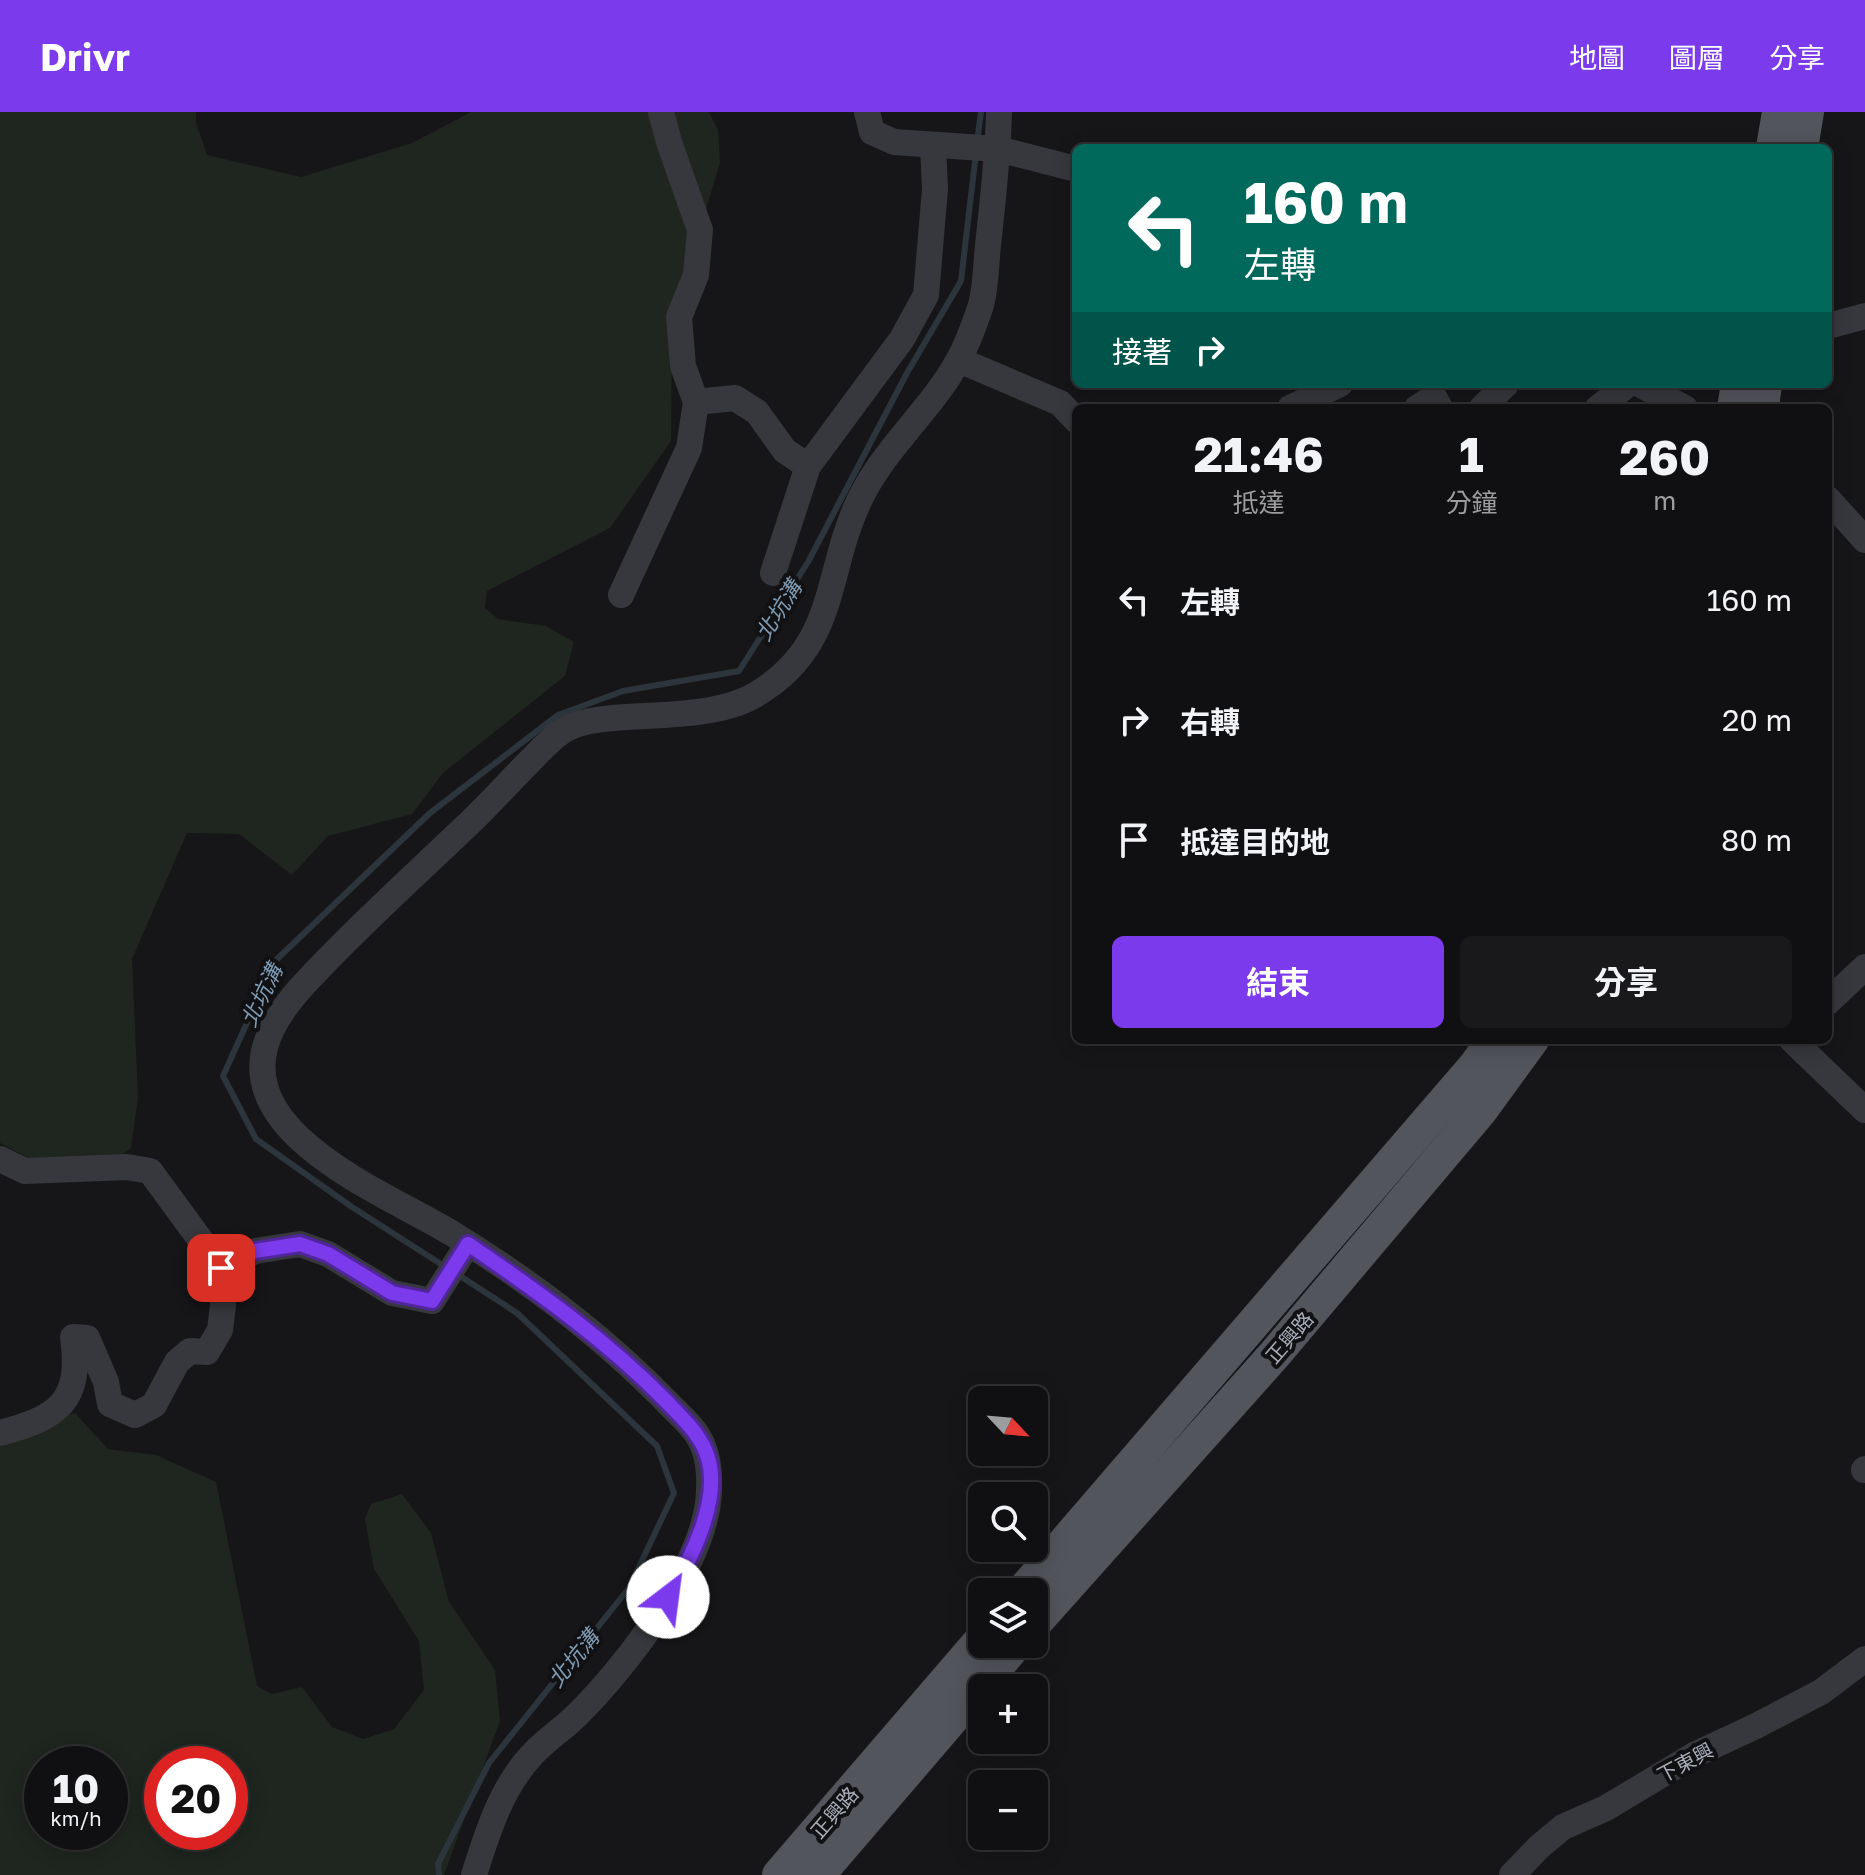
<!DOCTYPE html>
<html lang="zh-TW">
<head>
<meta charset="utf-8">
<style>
	body { margin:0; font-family:"Golos Text","Noto Sans TC",sans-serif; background:#19191b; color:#f1f3f6; height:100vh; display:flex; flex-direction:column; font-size:30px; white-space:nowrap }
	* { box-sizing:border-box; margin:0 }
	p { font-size:26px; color:#9c9d9f }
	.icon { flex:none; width:44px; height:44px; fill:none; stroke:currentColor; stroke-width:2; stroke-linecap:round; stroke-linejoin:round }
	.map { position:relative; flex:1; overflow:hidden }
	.drawer { position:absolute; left:1072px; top:292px; width:760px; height:640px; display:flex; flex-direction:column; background:#101012; border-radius:12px; box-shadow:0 4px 20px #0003,0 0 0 2px #303032 }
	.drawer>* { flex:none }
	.hud { position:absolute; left:1072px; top:32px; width:760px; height:244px; border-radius:12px; box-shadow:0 4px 20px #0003,0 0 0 2px #303032; background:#00695c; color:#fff; overflow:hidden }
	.needle { width:52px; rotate:116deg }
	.buttons { position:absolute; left:968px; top:1274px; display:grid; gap:16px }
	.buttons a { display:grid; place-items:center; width:80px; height:80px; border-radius:12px; background:#101012; box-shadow:0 4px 20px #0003,0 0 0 2px #303032; font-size:40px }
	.speed { position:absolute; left:24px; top:1634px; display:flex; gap:16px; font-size:40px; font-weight:700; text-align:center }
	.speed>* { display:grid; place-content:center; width:104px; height:104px; border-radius:50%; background:#101012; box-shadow:0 4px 20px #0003,0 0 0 2px #303032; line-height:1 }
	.speed small { font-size:20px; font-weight:400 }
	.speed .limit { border:12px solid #d22; background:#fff; color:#111 }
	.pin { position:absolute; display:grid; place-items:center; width:68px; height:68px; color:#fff; margin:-34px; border-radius:16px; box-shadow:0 4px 12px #0006 }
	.me { position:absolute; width:88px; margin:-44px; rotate:30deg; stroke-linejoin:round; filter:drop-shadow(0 0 6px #0008) }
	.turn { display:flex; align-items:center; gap:28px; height:168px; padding:0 40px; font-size:36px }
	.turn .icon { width:104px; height:104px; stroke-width:2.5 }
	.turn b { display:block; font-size:56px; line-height:68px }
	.then { display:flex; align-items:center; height:76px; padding:0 40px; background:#0003; gap:16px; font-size:30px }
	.eta { display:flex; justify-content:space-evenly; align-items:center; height:136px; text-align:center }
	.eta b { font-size:48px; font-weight:700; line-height:56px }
	.primary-button { display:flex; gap:16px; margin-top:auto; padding:16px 40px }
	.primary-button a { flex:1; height:92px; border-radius:12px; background:#7c3aed; color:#fff; font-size:32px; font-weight:700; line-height:92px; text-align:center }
	.primary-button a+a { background:#19191b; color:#f1f3f6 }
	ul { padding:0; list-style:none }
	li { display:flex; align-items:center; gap:24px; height:120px; padding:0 40px }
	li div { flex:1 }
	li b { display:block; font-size:30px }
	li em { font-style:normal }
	header { display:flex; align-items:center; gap:48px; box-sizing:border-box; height:112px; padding:0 40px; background:#7c3aed; color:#fff }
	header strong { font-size:38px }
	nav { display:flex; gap:44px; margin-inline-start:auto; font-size:28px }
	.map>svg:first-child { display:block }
</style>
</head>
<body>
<header>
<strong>Drivr</strong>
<nav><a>地圖</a><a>圖層</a><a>分享</a></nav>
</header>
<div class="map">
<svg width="1865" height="1763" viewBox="0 0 1865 1763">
	<rect width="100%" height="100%" fill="#161618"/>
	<g fill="#1e261f" fill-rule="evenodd">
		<path d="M0,0h196v11l11,32 94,22 111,-34 59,-31h238l9,18 2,33 -48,157 -1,121 -61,87 -123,63 -2,17 13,11 48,7 28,16 -9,34 -122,97 -31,41 -84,22 -36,39 -53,-41 -52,-1 -55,126 6,139 -7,50 -14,11 -68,9 -49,-25z"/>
		<path d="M75,1301l33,36 48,6 60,27 41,204 15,8 30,-7 30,40 31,12 31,-10 30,-39 -5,-49 -45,-72 -9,-50 6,-15 31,-10 29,39 18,69 46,68 5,51 -56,154h-444v-440zM42,1652h68v68h-68zM162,1652h68v68h-68z"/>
	</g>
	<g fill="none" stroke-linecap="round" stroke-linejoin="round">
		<g stroke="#2c353c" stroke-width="6">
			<path d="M977,30l4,-30"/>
			<path d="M447,1156l-95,-61 -96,-68 -33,-63 52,-115 155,-148 128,-98 65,-24 116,-20 69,-109 99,-189 54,-92 15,-128"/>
			<path d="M439,1763l-1,-11 51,-101 140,-175 45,-95 -17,-47 -140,-133 -60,-39"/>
		</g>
		<g stroke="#37383d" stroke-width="26">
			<path d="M867,0l5,20 22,10 104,7 78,20"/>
			<path d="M1828,214l37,-10"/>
			<path d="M959,248l101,43 16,17"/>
			<path d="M1639,272l46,24"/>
			<path d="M696,290l39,-4 22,14 28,39 23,15"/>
			<path d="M1290,296l50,-24"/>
			<path d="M1417,296l17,-11 6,11"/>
			<path d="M1482,296l24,-24"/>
			<path d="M1598,296l30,-24"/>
			<path d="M1828,387l37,41"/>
			<path d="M773,461l35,-107 94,-127 24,-44 9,-106 -2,-44"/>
			<path d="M621,483l68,-147 7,-46 -13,-36 -4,-49 17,-42 4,-45 -31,-88 -8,-30"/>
			<path d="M1828,890l37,-35"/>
			<path d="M1792,928l73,70"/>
			<path d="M0,1047l25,12 102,-4 23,4 71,97 2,37 -3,25 -13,22 -17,-1 -13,11 -23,43 -19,10 -25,-11 -4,-22 -19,-44 -14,-1c9,66 -15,80 -73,96"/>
			<path d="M221,1156l34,-17 45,-7 28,10 64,39 40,8 36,-57"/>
			<path d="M1864,1358l1,-1"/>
			<path d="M474,1763c13,-41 27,-87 57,-119 13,-15 31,-26 45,-40 50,-49 132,-155 133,-226 1,-20 -1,-40 -13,-57 -9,-13 -23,-24 -33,-35 -62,-63 -135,-118 -210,-164 -64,-40 -230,-101 -182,-203 14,-30 38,-52 60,-75 43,-44 87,-84 131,-126 24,-22 45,-46 68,-69 11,-11 23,-25 36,-32 15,-8 31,-9 47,-11 43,-4 105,-1 142,-23 84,-49 69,-122 105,-196 25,-52 71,-89 98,-138 9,-16 17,-38 23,-56 5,-19 5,-41 7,-60 5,-45 10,-89 11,-133"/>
			<path d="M1512,1763l27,-28 24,-20 43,-19 90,-54 60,-28 65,-34 44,-33"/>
		</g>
		<g stroke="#53555c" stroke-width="34">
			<path d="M1773,36l6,-36"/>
			<path d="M1801,36l6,-36"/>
			<path d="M1734,296l4,-24"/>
			<path d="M1762,296l3,-24"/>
			<path d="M1022,1480l453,-526 19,-26"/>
			<path d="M1034,1512l241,-270 206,-244 51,-70"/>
			<path d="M779,1763l203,-236"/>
			<path d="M818,1763l198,-231"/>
		</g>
	</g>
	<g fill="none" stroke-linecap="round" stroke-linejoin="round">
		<defs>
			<path id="route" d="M221,1156l34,-17 45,-7 28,10 64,39 40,8 36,-57c69,47 138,96 197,156 17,18 36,34 43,58 13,43 -18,103 -40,139"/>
		</defs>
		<use href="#route" stroke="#51269a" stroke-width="20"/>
		<use href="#route" stroke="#7c3aed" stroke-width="14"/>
	</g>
	<g text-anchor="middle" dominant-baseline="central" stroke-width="8" stroke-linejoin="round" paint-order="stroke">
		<g font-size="20" fill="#a8adb8" stroke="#111113">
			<text transform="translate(1289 1225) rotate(-49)">正興路</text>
			<text transform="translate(1685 1650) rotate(-28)">下東興</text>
			<text transform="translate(834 1700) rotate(-49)">正興路</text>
		</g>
		<g font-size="22" font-style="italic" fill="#7f9bb3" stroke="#111113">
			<text transform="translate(778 498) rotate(-58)">北坑溝</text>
			<text transform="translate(261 883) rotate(-64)">北坑溝</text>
			<text transform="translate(573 1546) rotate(-51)">北坑溝</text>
		</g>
	</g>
</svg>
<div class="buttons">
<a><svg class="needle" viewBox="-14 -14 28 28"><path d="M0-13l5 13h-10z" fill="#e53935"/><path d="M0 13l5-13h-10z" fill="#9c9d9f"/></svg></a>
<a><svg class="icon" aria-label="search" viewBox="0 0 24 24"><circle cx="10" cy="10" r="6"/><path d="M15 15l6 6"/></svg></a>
<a><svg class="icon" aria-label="layers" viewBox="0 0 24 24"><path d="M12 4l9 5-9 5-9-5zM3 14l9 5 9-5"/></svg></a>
<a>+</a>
<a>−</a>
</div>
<div class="speed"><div>10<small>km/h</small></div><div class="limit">20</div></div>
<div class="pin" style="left:221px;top:1156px;background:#d93025"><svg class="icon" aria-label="arrive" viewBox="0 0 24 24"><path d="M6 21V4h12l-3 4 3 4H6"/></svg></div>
<svg class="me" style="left:668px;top:1485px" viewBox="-20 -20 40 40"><circle r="19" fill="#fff"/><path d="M0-13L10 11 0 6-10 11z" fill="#7c3aed"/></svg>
<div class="hud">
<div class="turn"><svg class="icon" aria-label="left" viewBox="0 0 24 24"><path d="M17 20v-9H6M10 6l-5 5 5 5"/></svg><div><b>160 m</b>左轉</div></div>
<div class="then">接著<svg class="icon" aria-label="right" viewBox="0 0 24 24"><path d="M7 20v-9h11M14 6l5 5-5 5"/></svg></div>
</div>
<section class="drawer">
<div class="eta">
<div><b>21:46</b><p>抵達</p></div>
<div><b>1</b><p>分鐘</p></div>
<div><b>260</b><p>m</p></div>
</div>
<ul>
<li><svg class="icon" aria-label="left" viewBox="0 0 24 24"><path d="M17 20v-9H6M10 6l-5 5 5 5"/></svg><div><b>左轉</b></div><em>160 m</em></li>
<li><svg class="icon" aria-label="right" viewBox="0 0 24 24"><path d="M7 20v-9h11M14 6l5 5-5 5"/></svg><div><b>右轉</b></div><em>20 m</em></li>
<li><svg class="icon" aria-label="arrive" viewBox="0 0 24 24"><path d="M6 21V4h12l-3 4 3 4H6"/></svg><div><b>抵達目的地</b></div><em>80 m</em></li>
</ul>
<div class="primary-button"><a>結束</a><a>分享</a></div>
</section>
</div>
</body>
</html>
